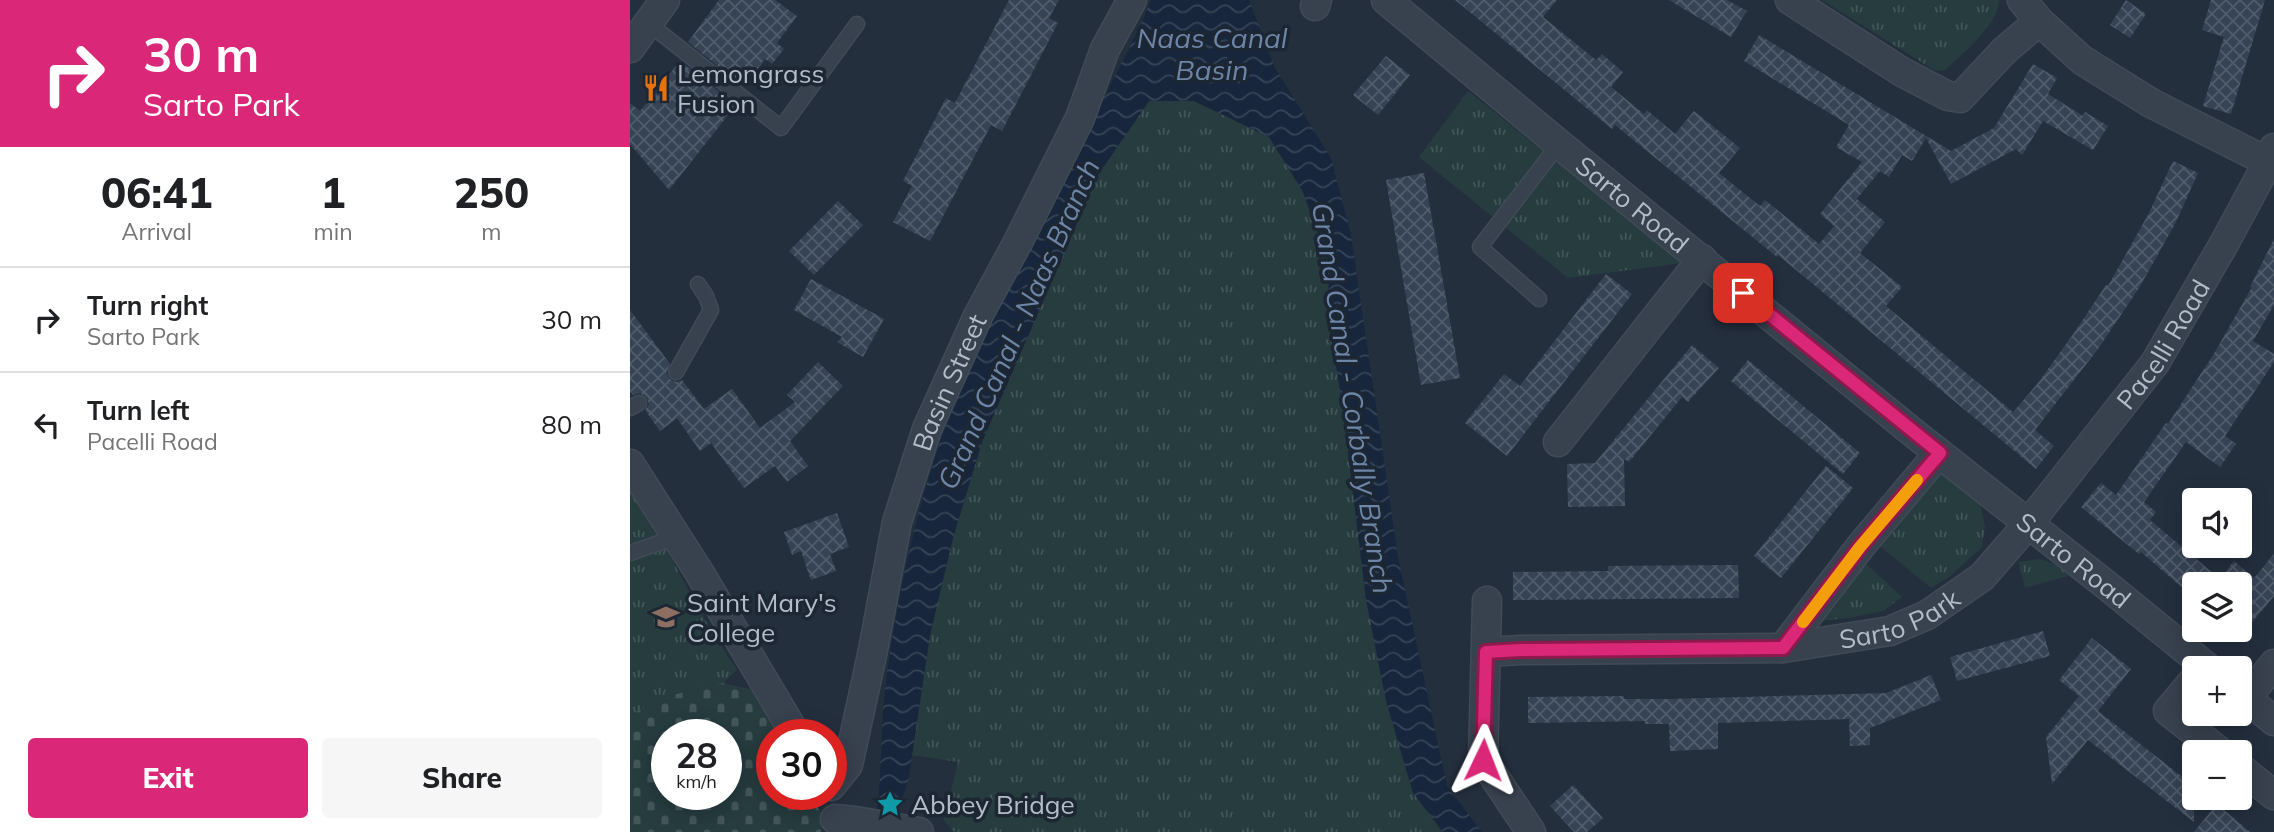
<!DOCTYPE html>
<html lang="en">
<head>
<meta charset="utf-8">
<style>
	body { margin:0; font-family:Mulish,sans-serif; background:#f6f6f6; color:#202124; height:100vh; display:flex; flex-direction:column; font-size:26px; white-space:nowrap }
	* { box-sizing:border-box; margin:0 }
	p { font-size:23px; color:#757577 }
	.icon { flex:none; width:38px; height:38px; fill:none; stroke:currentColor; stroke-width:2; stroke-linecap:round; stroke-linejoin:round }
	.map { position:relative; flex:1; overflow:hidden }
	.details { display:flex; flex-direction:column; background:#fff; width:630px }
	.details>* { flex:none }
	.top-card { background:#db2777; color:#fff; overflow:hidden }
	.controls { position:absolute; left:1552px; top:488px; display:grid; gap:14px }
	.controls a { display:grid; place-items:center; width:70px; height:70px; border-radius:7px; background:#fff; box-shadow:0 4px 18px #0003; font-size:35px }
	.speed { position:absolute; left:21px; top:719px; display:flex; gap:14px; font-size:35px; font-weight:700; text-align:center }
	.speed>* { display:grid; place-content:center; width:91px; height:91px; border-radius:50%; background:#fff; box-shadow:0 4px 18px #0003; line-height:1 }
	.speed small { font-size:18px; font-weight:400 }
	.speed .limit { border:10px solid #d22; background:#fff; color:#111 }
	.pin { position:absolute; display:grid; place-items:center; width:60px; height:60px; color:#fff; margin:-30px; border-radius:14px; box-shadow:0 4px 10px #0006 }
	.me { position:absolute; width:77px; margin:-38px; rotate:2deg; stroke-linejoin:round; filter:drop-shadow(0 0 5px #0008) }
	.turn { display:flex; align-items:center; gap:24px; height:147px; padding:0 28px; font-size:32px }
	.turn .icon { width:91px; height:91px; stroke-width:2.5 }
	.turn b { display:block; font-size:49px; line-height:60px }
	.eta { display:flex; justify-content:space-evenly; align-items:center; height:119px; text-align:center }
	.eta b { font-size:42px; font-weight:800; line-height:49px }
	.button { display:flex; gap:14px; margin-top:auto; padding:14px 28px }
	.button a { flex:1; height:80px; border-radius:7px; background:#db2777; color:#fff; font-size:28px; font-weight:800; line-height:80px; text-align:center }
	.button a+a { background:#f6f6f6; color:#202124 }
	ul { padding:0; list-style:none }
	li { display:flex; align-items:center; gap:21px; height:105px; padding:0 28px; border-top:2px solid #e0e0e0 }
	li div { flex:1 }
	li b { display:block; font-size:26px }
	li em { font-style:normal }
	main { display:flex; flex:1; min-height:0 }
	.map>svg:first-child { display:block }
</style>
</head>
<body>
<main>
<section class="details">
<div class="top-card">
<div class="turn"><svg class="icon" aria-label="right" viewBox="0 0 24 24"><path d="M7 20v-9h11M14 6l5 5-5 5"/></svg><div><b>30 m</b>Sarto Park</div></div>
</div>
<div class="eta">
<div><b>06:41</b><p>Arrival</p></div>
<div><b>1</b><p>min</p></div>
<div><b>250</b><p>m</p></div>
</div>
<ul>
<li><svg class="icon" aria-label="right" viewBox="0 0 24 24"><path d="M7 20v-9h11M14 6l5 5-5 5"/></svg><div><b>Turn right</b><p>Sarto Park</p></div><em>30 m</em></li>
<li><svg class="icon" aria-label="left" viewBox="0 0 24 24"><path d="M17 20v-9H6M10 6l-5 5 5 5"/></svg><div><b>Turn left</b><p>Pacelli Road</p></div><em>80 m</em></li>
</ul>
<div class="button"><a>Exit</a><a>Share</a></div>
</section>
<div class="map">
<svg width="1644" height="832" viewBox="0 0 1644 832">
	<defs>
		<pattern id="grass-tufts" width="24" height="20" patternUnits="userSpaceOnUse" patternTransform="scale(1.75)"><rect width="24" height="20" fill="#263c3f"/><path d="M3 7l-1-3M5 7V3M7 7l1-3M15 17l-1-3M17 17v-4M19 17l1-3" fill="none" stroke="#435659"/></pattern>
		<pattern id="cemetery-stones" width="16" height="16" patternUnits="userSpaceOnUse" patternTransform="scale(1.75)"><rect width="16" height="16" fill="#263c3f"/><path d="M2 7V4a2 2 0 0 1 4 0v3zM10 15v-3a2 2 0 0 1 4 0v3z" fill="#435659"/></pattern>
		<pattern id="water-waves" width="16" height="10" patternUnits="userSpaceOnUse" patternTransform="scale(1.75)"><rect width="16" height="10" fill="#17263c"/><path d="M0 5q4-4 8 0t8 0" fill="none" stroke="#364457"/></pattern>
		<pattern id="building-cross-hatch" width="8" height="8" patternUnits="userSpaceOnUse" patternTransform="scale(1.75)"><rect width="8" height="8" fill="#364354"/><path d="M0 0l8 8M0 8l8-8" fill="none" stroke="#515c6b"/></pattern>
	</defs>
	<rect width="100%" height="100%" fill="#242f3e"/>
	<g fill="url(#grass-tufts)">
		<path d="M1192,0h177c1,23 -39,56 -55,71l-10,-1z"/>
		<path d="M838,91l214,172 -114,15 -149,-121z"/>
		<path d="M519,101h45l75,36 33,53 28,66 -2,62 85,474 30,40h-489l-10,-12 14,-58 -46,-7 18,-120 23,-97 29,-96 116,-267z"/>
		<path d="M1302,466l48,38 5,22 -3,21 -33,30 -18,11 -56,-46z"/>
		<path d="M0,480c35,64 65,130 107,190l-14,13 -59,14 -34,18z"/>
		<path d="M1410,559l19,7 9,10 -43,12 -6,-26z"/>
		<path d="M1232,560l40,37 -19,14 -34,7 -30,3z"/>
	</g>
	<path fill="url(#cemetery-stones)" fill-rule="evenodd" d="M93,683l30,7 25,45h-6v59l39,1 11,20 -1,17h-191v-117l34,-18zM37,735h59v59h-59z"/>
	<path fill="url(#water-waves)" d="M521,0h98l26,68 56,90 20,77 47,322 49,229 35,46h-39l-30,-39 -27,-92 -20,-101 -24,-197 -14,-85 1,-62 -8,-15 -19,-51 -33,-53 -75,-36h-45l-51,74 -116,267 -29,96 -23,97 -22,147 -11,29 -3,21h-20c8,-43 6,-88 10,-132 9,-84 27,-169 53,-249 12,-37 29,-73 45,-108 38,-84 82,-165 123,-247 16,-32 33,-63 46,-96z"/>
	<g fill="url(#building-cross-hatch)">
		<path d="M89,0h56l22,16 -20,27 7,6 -12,15 -7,-5 -21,28 -56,-45z"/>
		<path d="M379,0h50l-10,18 9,5 -56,108 -11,-6 -61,116 -37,-19 19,-36 -9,-5 43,-83 9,5z"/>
		<path d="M825,0h102l-14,17 53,43 6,-6 21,18 -12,15 33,27 3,-4 28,24 19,-23 46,37 -21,25 41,33 5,-6 54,44 38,-45 28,23 -25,31 42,34 -16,19 127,106 25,-29 36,-50 32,-48 2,1 41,-73 24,-52 25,12 -23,51 -36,64 -41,61 -63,81 19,16 -18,23 -258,-214 -1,2 -162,-132 -3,4z"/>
		<path d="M1039,0h58l20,11 -16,26z"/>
		<path d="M1496,0l20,14 -16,24 -20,-13z"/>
		<path d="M1581,0h54l-34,114 -28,-8 21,-69 -22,-7z"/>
		<path d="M1129,35l192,116 43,-23 39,-64 24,14 -9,16 35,22 2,-4 23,14 -15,24 -50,-29 -21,34 -6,-6 -65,35 -25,-46 -14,23 -10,-6 -13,22 -9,-6 -46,55 -14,-12 42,-52 -26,-15 13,-22 -105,-64z"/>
		<path d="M756,56l24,19 -32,40 -25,-20z"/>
		<path d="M50,61l56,44 -67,85 -39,-46v-41l10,8z"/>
		<path d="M794,173l36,205 -39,7 -35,-205z"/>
		<path d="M208,201l25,24 -49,50 -25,-24z"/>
		<path d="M1644,239v66l-21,36 21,13v8l-49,74 11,8 -16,23 -34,-25 -42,60 12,10 -6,8 70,59 14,-18 20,17 20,-24v42l-34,41v-53h-46v14l-53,-46 -2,2 -58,-47 20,-24 15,12 50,-72 2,1 47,-72 37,-65h-2z"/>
		<path d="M976,274l26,20 -125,162 -42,-33 39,-49 16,12z"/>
		<path d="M181,279l73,40 -21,38 -26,-15 5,-5 -48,-27z"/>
		<path d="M0,310l40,54 -4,9 5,7 6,2 5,-2 22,29 28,-20 28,39 35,-26 -8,-7 31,-33 25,24 -53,55 18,25 -21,16 -12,-16 -31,22 -33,-45 -11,8 -23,-33 -17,13 -15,-21 4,-6 -2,-6 -7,-5 -7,2 -3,-4z"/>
		<path d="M1062,345l27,23 -31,34 -6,-5 -53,65 -5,-3 1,47 -57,1 -1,-43 28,-1z"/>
		<path d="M1118,360l112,93 -17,21 -112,-93z"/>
		<path d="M1196,466l27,22 -72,90 -27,-22z"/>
		<path d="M207,513l12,34 -19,7 6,17 -25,9 -10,-29 -9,4 -8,-23z"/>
		<path d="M1108,565l1,33 -226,2v-28l95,-1v-5z"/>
		<path d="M1413,631l7,25 -93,25 -7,-24z"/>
		<path d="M1462,638l39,31 -33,42 96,75v36l-106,-82 -36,44 -6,-47 33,-41 -20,-16z"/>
		<path d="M1301,675l10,25 -71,28v17l-20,1 -1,-27 -131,4v26l-48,2 -1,-27h-24v-3l-117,2v-26l96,-1v3h45l217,-6z"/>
		<path d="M943,785l30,33 -16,14h-13l-24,-26z"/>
		<path d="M1587,804l33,28h-56z"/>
	</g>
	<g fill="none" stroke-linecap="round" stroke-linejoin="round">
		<defs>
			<g id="service">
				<path d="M18,23l133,105 76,-104"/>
				<path d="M909,299l-59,-52 79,-103"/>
				<path d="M46,372l35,-62 -5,-14 -8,-12"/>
				<path d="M0,408l9,-5"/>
				<path d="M0,553l46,-16"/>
			</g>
			<g id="minor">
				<path id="s1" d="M756,0l173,144 352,287 199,157 98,80"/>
				<path d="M1160,0l112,72 46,24 12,2 44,-47 35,-30 43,39 69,43 123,62"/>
				<path d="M1392,0l17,21"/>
				<path d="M685,6l2,-6"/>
				<path d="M0,48l35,-48"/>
				<path d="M928,442l144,-183"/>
				<path d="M0,464l69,108 97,163"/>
				<path d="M857,601l-4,159 48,72"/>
				<path d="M1153,648l77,-101 79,-94"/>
				<path id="s2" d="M856,652l35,-2 262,-2 107,-17 37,-16 55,-38 47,-54 126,-160 70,-121 43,-80 6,-14"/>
				<path d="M1564,680l-26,31 52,41"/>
				<path d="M1610,693l34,28"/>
				<path d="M1616,698l28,-34"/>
				<path d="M1610,768l34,27"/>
				<path id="s3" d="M201,786l17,-21 24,-110 25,-133 30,-93 51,-113 40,-74 62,-124 25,-69 27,-49"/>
				<path d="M205,819l20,2 64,11"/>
			</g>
		</defs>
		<use href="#service" stroke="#414a57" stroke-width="17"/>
		<use href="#minor" stroke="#414a57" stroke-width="31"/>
		<use href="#service" stroke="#38414e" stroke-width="14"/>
		<use href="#minor" stroke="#38414e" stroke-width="28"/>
	</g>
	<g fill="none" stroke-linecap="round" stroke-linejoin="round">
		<defs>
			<path id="route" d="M853,760l3,-108 35,-2 262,-2 77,-101 80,-94 -197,-160"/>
		</defs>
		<use href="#route" stroke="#8e194d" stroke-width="18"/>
		<use href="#route" stroke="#db2777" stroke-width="12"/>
		<path stroke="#f59e0b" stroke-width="12" d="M1173,622l57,-75 57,-67"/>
	</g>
	<defs>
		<symbol id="restaurant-bare" viewBox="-9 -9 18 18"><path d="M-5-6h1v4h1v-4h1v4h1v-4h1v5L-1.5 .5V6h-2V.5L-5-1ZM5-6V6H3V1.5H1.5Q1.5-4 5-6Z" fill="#e8710a" stroke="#1d2633" stroke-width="2.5" paint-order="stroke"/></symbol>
		<symbol id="school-bare" viewBox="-9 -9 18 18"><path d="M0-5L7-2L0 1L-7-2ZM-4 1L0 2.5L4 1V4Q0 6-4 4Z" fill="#8d6e63" stroke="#1d2633" stroke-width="2.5" paint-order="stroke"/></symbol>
		<symbol id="sight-bare" viewBox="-9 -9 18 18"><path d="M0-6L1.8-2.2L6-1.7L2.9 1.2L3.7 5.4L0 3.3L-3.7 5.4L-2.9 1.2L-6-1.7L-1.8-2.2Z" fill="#0f9aa8" stroke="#1d2633" stroke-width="2.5" paint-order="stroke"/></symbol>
	</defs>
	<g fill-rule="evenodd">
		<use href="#restaurant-bare" x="7" y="69" width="38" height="38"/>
		<use href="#school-bare" x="17" y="598" width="38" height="38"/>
		<use href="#sight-bare" x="241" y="785" width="38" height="38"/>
	</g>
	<g text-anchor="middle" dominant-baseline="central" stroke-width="7" stroke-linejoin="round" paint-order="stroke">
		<g font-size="26" fill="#b4bcc9" stroke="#1d2633" text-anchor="start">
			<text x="47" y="73">Lemongrass<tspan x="47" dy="30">Fusion</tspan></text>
			<text x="57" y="602">Saint Mary's<tspan x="57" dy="30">College</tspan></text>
			<text x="281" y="804">Abbey Bridge</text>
		</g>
		<g font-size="26" fill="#b4bcc9" stroke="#1d2633">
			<text stroke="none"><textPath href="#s1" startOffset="320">Sarto Road</textPath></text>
			<text stroke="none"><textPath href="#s2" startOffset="808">Pacelli Road</textPath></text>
			<text stroke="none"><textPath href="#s3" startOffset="424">Basin Street</textPath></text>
			<text stroke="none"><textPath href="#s1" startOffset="887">Sarto Road</textPath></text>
			<text stroke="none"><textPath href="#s2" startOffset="418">Sarto Park</textPath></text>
		</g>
		<g font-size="28" font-style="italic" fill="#6d86a8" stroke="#1d2633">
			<text x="582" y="37">Naas Canal<tspan x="582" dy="32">Basin</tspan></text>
			<text transform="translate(388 324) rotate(-66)">Grand Canal - Naas Branch</text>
			<text transform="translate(723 398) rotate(81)">Grand Canal - Corbally Branch</text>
		</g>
	</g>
</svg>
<div class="controls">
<a><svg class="icon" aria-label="sound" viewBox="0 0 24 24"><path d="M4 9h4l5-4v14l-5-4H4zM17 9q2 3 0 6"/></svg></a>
<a><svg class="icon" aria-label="layers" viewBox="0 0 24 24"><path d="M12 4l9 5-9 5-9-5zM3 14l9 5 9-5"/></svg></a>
<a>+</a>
<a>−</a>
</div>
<div class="speed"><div>28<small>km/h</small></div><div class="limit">30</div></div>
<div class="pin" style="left:1113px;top:293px;background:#d93025"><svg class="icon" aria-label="arrive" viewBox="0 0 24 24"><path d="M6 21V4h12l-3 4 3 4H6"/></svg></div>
<svg class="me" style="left:853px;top:760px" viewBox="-20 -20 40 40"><path d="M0-17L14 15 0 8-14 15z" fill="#db2777" stroke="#fff" stroke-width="4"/></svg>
</div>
</main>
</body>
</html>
